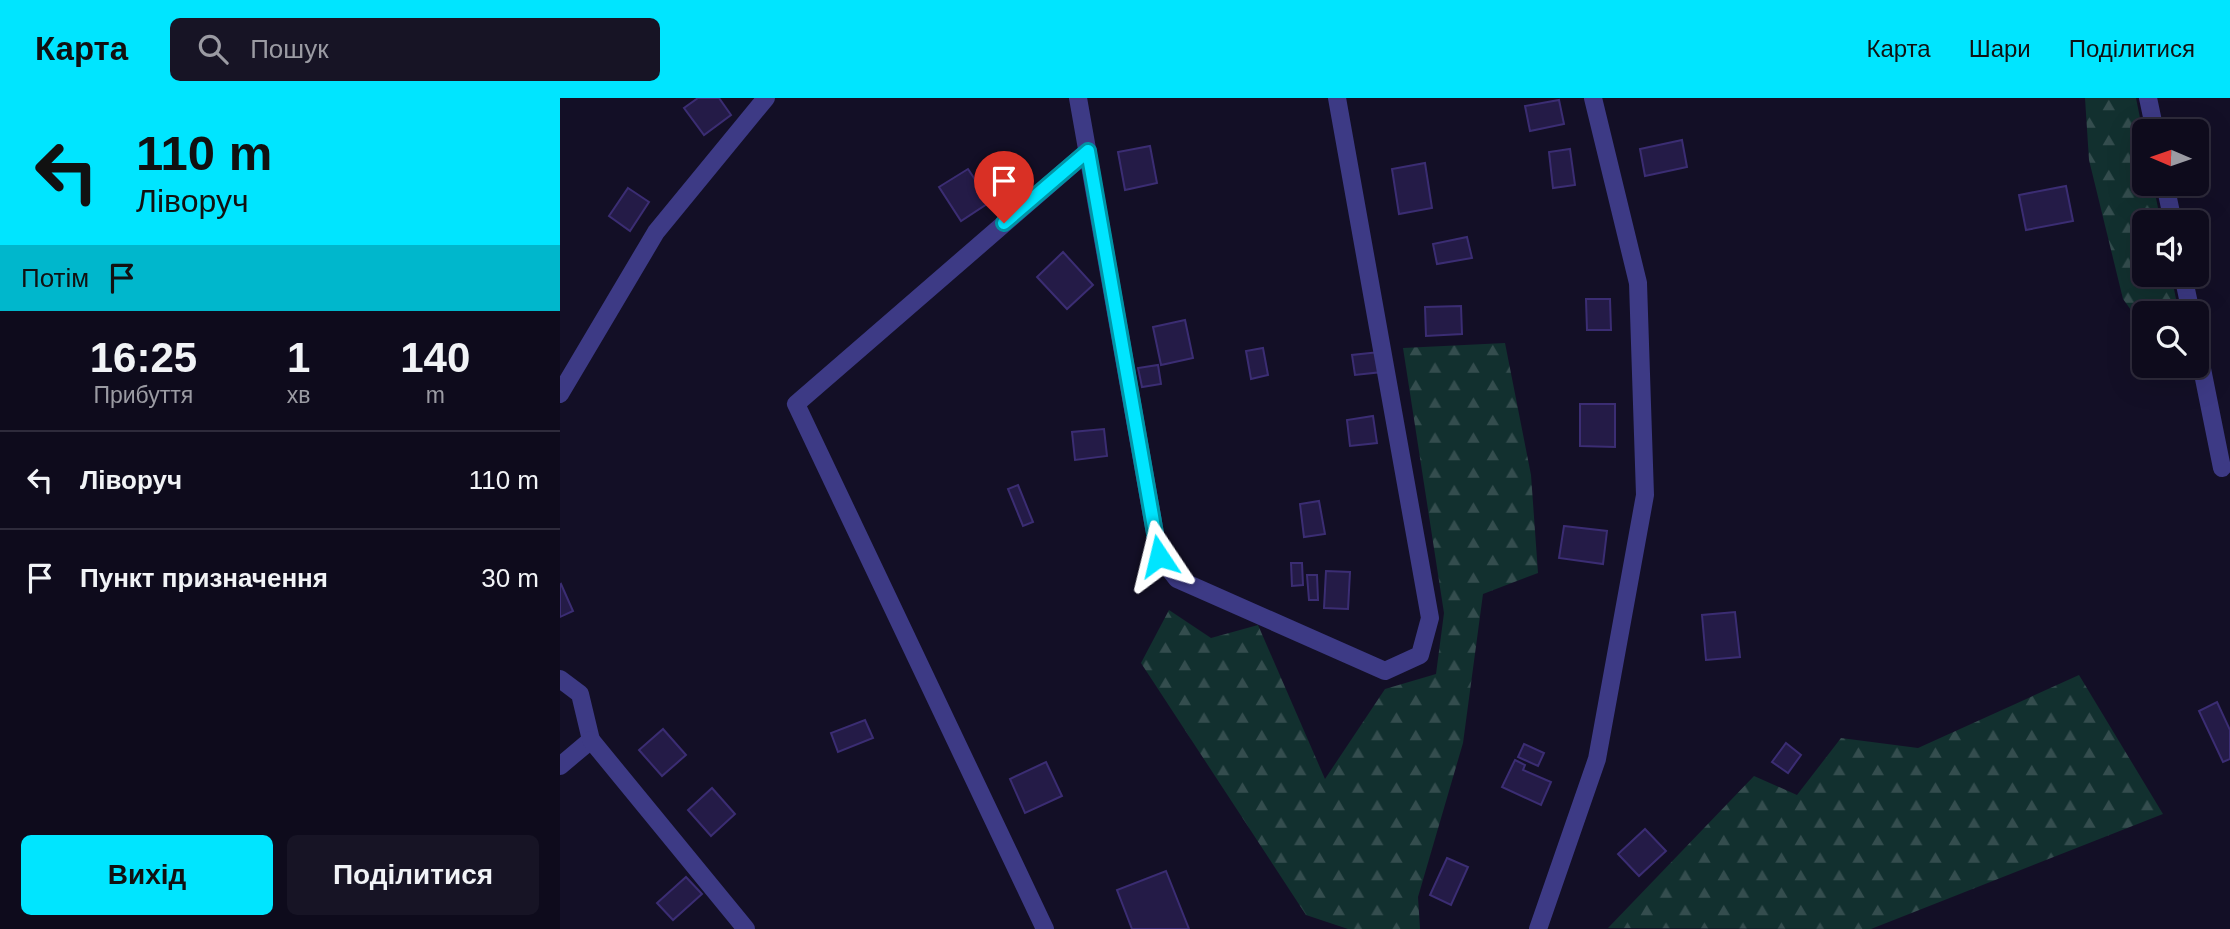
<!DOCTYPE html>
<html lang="uk">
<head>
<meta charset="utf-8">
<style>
	body { margin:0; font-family:Arial,sans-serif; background:#171425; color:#f1f3f6; height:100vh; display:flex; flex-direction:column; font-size:26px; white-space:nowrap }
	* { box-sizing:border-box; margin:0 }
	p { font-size:23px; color:#9b9ba3 }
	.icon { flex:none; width:38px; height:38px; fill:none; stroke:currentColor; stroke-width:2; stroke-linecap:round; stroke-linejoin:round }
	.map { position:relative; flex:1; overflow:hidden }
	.sheet { display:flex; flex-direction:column; background:#0e0b1c; width:560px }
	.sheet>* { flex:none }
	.top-card { background:#00e5ff; color:#111; overflow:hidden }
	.needle { width:46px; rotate:272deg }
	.controls { position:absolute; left:1572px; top:21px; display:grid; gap:14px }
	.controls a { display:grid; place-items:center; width:77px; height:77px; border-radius:10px; background:#0e0b1c; box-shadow:0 7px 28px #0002,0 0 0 2px #2e2b3b; font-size:35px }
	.pin { position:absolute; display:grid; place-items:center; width:60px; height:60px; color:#fff; margin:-72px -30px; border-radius:50% 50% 50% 0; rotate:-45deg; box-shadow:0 0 7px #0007 }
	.pin .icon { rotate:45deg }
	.me { position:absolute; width:77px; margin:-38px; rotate:350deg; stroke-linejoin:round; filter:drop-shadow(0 0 5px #0008) }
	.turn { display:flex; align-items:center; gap:24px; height:147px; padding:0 21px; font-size:32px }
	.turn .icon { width:91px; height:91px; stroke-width:2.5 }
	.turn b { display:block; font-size:49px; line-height:60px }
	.then { display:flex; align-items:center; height:66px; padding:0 21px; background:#0003; gap:14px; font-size:26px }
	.eta { display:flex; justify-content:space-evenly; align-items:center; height:119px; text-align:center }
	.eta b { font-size:42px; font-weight:700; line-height:49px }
	.cta { display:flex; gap:14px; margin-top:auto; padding:14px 21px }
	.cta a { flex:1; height:80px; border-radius:10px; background:#00e5ff; color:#111; font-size:28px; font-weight:700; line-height:80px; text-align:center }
	.cta a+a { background:#171425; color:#f1f3f6 }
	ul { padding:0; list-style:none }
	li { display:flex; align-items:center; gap:21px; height:98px; padding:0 21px; border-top:2px solid #2e2b3b }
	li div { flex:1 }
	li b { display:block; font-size:26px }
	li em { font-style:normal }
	header { display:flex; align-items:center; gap:42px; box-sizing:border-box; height:98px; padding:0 35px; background:#00e5ff; color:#111 }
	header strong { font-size:33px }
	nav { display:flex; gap:38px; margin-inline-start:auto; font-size:24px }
	.search { width:490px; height:63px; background:#171425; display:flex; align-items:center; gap:18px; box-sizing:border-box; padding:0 24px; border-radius:10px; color:#9b9ba3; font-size:26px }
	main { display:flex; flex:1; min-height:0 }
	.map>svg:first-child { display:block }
</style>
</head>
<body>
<header>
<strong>Карта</strong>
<div class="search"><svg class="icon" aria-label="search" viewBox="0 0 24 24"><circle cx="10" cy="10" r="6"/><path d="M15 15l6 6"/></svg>Пошук</div>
<nav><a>Карта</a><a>Шари</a><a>Поділитися</a></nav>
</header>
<main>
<section class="sheet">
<div class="top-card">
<div class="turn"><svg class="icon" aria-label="left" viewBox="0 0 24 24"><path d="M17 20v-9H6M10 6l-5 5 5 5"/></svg><div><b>110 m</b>Ліворуч</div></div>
<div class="then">Потім<svg class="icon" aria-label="arrive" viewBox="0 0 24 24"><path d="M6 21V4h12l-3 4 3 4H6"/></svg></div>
</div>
<div class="eta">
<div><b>16:25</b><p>Прибуття</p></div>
<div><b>1</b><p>хв</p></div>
<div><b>140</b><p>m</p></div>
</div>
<ul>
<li><svg class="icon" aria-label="left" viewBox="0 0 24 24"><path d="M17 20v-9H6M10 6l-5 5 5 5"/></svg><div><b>Ліворуч</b></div><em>110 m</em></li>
<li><svg class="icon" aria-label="arrive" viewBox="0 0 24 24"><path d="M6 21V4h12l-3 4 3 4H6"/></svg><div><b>Пункт призначення</b></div><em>30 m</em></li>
</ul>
<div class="cta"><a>Вихід</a><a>Поділитися</a></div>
</section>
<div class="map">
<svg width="1670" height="831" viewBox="0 0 1670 831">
	<defs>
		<pattern id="forest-firs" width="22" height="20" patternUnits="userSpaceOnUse" patternTransform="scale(1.75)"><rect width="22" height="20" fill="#12302f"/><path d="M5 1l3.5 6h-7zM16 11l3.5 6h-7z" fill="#344d4e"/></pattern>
	</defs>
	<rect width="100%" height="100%" fill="#130f26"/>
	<g fill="url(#forest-firs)">
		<path d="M1525,0h51l8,40v46h9l8,38h-17v53h27l8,38h-35v15l-21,-29 -34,-139z"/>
		<path d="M945,245l26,132 7,98 -55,21 -20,149 -45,154 2,32h-72l-42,-14 -165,-252 28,-53 42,28 47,-13 67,154 60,-90 51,-15 8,-61 -41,-265z"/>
		<path d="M1519,577l84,139 -292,115 -263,-1 146,-152 43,19 44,-57 77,10z"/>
	</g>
	<g fill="#241b47" stroke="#3b2d73" stroke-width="2">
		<path d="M138,0h21l12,17 -27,20 -20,-27z"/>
		<path d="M999,2l5,24 -34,7 -5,-25z"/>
		<path d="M1122,42l5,27 -42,9 -5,-27z"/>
		<path d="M590,48l7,37 -32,7 -7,-38z"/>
		<path d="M1010,51l5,36 -22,3 -4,-36z"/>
		<path d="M865,65l7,45 -33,6 -7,-45z"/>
		<path d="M408,71l22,33 -29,19 -22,-34z"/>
		<path d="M1506,88l7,35 -47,9 -7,-35z"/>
		<path d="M68,90l21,14 -19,29 -21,-15z"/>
		<path d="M907,139l5,21 -35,6 -4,-20z"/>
		<path d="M503,154l30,33 -26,24 -30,-32z"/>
		<path d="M1026,201h24l1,31h-24z"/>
		<path d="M901,208l1,28 -36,2 -1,-29z"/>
		<path d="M625,222l8,38 -32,7 -8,-38z"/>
		<path d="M703,250l5,27 -17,4 -5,-28z"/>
		<path d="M819,254l3,20 -27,3 -3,-20z"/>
		<path d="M598,267l3,19 -19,3 -4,-19z"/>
		<path d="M1020,306h35v43l-35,-1z"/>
		<path d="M813,318l4,27 -27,3 -3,-26z"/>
		<path d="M544,331l3,27 -32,4 -3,-28z"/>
		<path d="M458,387l15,37 -10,4 -15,-37z"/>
		<path d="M759,403l6,33 -21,3 -4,-33z"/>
		<path d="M1004,428l43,5 -4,33 -44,-6z"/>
		<path d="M731,465h11l1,22 -11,1z"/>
		<path d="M766,473l24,1 -2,37 -24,-1z"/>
		<path d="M747,477h10l1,25h-9z"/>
		<path d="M1,486l12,27 -13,6v-32z"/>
		<path d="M1175,514l5,45 -34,3 -4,-45z"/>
		<path d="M1657,604l13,28v29l-7,3 -24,-51z"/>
		<path d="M305,622l8,18 -35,14 -7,-19z"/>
		<path d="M103,631l23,26 -24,21 -23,-26z"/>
		<path d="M1226,645l15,12 -13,18 -16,-11z"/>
		<path d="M964,646l20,9 -6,13 -20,-9z"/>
		<path d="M955,662l10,5 -2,5 28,12 -10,23 -39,-18z"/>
		<path d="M486,664l16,34 -37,17 -15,-34z"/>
		<path d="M152,690l23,26 -24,22 -23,-26z"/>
		<path d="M1085,731l21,22 -27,25 -21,-22z"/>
		<path d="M887,760l21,9 -17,38 -21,-10z"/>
		<path d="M606,773l23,58h-57l-15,-39z"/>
		<path d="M126,779l16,17 -29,26 -16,-17z"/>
	</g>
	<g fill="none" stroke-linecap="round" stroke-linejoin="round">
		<g stroke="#3d3a85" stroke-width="18">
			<path d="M518,0l81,458 18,23 208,92 35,-16 10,-37 -93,-520"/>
			<path d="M1588,0l7,33"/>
			<path d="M1605,86l8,38"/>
			<path d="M1623,177l8,38"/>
			<path d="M1636,241l26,129"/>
			<path d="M0,296l96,-162 110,-134"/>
			<path d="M0,581l20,15 11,46 -31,26"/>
			<path d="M31,642l155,189"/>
			<path d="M485,831l-249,-525 292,-253"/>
			<path d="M978,831l59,-170 48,-264 -7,-212 -45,-185"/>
		</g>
	</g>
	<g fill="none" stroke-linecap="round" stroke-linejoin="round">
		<defs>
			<path id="route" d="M444,125l84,-72 71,405"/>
		</defs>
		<use href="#route" stroke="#0095a6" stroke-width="18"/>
		<use href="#route" stroke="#00e5ff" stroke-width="12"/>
	</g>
</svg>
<div class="controls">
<a><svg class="needle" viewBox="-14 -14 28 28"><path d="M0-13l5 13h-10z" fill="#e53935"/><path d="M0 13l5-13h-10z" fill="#9b9ba3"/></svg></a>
<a><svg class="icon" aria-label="sound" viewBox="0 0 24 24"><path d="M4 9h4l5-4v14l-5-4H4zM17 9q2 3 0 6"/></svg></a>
<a><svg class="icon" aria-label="search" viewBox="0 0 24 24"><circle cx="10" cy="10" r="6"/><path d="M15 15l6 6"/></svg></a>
</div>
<div class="pin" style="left:444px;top:125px;background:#d93025"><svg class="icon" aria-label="arrive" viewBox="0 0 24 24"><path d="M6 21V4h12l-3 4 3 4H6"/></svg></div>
<svg class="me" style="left:599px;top:458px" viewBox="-20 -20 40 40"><path d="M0-17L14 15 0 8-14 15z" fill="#00e5ff" stroke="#fff" stroke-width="4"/></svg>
</div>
</main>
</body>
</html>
